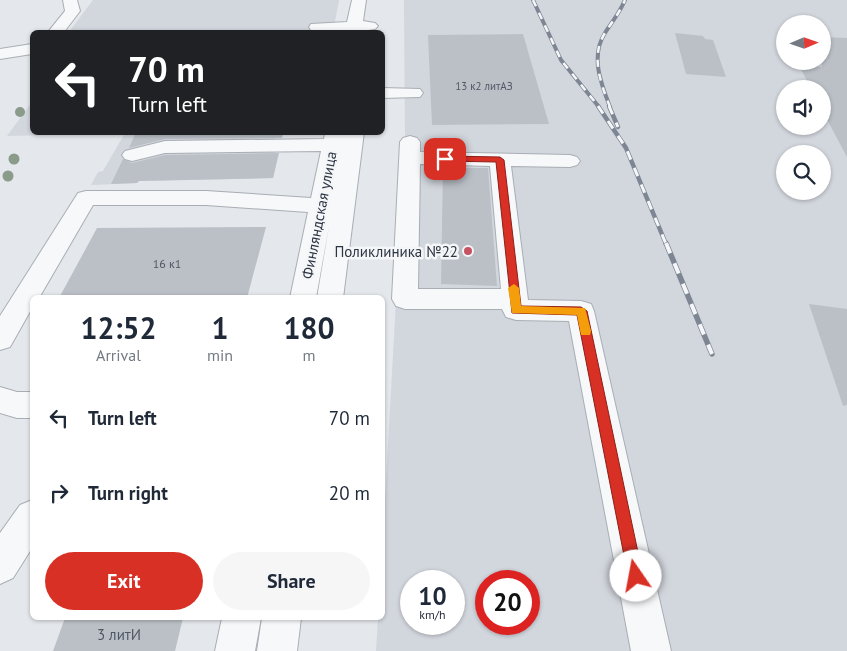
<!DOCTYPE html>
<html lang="en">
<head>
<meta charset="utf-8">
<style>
	body { margin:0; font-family:"PT Sans",sans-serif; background:#f6f6f7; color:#1f2937; height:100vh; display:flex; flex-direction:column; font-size:19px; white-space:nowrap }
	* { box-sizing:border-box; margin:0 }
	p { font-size:16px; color:#747a83 }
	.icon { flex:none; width:28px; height:28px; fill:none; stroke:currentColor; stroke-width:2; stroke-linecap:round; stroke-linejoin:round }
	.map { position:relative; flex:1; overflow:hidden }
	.drawer { position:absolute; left:30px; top:295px; width:355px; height:325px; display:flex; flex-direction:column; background:#fff; border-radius:8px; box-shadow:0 1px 4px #0004 }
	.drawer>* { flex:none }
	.guide { position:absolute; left:30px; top:30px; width:355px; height:105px; border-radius:8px; box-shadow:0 1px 4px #0004; background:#202124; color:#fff; overflow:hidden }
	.needle { width:32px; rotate:88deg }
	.buttons { position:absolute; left:776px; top:15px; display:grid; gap:10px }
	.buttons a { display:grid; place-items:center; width:55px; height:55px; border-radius:50%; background:#fff; box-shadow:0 1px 4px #0004; font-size:25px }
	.speed { position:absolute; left:400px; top:570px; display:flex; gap:10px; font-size:25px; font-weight:700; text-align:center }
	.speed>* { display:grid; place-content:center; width:65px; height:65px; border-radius:50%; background:#fff; box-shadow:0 1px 4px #0004; line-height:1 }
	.speed small { font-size:12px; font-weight:400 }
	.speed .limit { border:8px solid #d22; background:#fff; color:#111 }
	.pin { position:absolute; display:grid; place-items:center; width:42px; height:42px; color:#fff; margin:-21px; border-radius:10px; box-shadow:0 2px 8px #0006 }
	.me { position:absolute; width:55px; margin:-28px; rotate:348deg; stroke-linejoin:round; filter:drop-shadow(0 0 4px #0008) }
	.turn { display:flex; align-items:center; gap:18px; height:105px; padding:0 15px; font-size:22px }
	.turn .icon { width:65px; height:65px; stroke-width:2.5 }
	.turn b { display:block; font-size:35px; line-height:42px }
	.eta { display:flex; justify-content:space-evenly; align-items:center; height:85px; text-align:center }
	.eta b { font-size:30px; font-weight:700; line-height:35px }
	.cta { display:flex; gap:10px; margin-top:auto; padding:10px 15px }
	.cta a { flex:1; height:58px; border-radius:30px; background:#d93025; color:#fff; font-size:20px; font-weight:700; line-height:58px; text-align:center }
	.cta a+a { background:#f6f6f7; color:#1f2937 }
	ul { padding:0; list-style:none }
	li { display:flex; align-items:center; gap:15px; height:75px; padding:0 15px }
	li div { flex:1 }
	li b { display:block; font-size:19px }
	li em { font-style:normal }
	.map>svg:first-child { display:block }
</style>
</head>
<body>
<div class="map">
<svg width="847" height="651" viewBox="0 0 847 651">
	<rect width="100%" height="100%" fill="#e4e7eb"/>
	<g fill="#d2d6dd" fill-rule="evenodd">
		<path d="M93,0h246l-6,32h-264z"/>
		<path d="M404,0h443v651h-471l2,-33h4l1,-83 22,-396zM785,24h37v37h-37zM785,89h37v37h-37zM785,154h37v37h-37zM411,581h43v43h-43zM486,581h43v43h-43z"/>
		<path d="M32,102v30l244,1 -1,7 1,25 -3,13 -134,3 -2,2 -46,2 7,-13 5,-1 22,-38 -118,3z"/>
	</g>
	<g fill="#bbc0c7">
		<path d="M675,33l28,3 2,3 8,1 13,37 -40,-3z"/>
		<path d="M523,34l26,90 -117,1 -4,-90z"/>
		<path d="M822,37l25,1v119l-25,-47v-21h-11l-12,-24 23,2z"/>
		<path d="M136,132h148l-2,6 -117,1 -36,9z"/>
		<path d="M279,153l-6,25 -134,3 -2,2 -26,1 12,-25 9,4 33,-8z"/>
		<path d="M443,168h45l9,118 -56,-2z"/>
		<path d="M266,227l-19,71h-188l38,-70z"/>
		<path d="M809,304l38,5v96l-4,1z"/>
		<path d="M65,618h118l-8,33h-122z"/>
	</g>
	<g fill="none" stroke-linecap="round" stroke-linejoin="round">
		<defs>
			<g id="minor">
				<path d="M63,0h14l3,11 -16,21h-16l17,-21z"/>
				<path d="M352,0h14l-3,21 12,2 3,3 -3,3 -14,2v1l-50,-2 -2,-3 2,-3 36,-2z"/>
				<path d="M32,44v10l-32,5v-10z"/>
				<path d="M382,88l38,1 3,4 -3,4 -38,1z"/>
				<path d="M325,132h39l-21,166h-26l12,-72 -13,72h-26l18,-86 -102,-7h-113l-54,93h-7v10l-22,39 -10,3v-34l78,-123 8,-2h120l105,7 10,-47 -156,2 -33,8 -7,-2 -3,-4 3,-4 40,-10 159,-2z"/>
				<path d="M410,136l7,2 3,4v10l150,3 7,2 3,4 -3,4 -7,2 -59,-1 17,134 53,1 10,3 3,7 77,340h-40l-62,-330 -53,-1 -10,-3 -4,-8h-97l-9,-3 -4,-7 8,-157 3,-4zM420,164l70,2 11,123h-83z"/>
				<path d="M0,387l17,5h15v26h-15l-17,-5z"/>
				<path d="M32,500v48l-19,30 -13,6v-51l20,-28z"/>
				<path d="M222,618h39l-6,33h-40z"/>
				<path d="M262,618h39l-4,33h-40z"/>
			</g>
		</defs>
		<use href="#minor" stroke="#a9aeb5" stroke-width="2"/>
		<use href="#minor" fill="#f7f8f9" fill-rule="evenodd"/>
		<defs>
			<g id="rail-far2">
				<path d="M533,0l28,60 38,47"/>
				<path d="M610,107c-9,-23 -20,-51 -5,-74 7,-11 15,-21 20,-33"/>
			</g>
			<g id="rail-far1">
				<path d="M598,106l28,42 40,96"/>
				<path d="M609,106l9,21"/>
			</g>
			<path id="rail" d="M666,243l46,111"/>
		</defs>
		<use href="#rail-far2" stroke="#7e8694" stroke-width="4"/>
		<use href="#rail-far1" stroke="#7e8694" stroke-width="4.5"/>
		<use href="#rail" stroke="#7e8694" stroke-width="5.5"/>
		<use href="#rail-far2" stroke="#f4f6f8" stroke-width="2.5" stroke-dasharray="7" stroke-linecap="butt"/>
		<use href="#rail-far1" stroke="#f4f6f8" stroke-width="3" stroke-dasharray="9" stroke-linecap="butt"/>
		<use href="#rail" stroke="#f4f6f8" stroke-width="4" stroke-dasharray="11" stroke-linecap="butt"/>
	</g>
	<g fill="#8a9b8a">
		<circle cx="20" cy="112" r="5"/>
		<circle cx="14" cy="159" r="5.5"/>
		<circle cx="8" cy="176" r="5.5"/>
	</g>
	<path fill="#d93025" stroke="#8d1f18" d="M445,156l55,1 4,3 17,146 60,1 6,4 56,265 -2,5 -5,2 -6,-2 -2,-5 -51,-261 -65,-2 -16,-151 -54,-1v-4z"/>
	<path fill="#f59e0b" d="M514,284l5,4 2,18 64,2 6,23 -1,4h-9l-4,-20 -65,-2 -4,-25z"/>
	<circle fill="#c75262" stroke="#f4f6f8" stroke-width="2" cx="468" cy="251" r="5"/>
	<g text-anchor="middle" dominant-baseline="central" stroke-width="5" stroke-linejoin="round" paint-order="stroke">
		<g font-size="11" fill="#505763">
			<text x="484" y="86">13 к2 литАЗ</text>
		</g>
		<g font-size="12" fill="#505763">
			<text x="167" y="263">16 к1</text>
		</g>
		<g font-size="15" fill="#2d3442" stroke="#f4f6f8">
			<text transform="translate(319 215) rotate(-79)">Финляндская улица</text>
		</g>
		<g font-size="15" fill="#2d3442" stroke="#f4f6f8" text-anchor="end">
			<text x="458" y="251">Поликлиника №22</text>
		</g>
		<g font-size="15" fill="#505763">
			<text x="119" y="634">3 литИ</text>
		</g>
	</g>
</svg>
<div class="buttons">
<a><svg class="needle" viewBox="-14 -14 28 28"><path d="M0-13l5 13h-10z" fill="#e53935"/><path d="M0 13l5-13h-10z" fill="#747a83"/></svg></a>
<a><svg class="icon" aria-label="sound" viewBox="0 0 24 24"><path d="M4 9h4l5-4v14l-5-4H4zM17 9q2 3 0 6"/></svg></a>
<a><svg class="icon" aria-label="search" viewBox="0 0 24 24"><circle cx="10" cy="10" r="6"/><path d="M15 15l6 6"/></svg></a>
</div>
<div class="speed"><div>10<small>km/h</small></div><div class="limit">20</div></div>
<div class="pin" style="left:445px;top:159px;background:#d93025"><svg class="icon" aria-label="arrive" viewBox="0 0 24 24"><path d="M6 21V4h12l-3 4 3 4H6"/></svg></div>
<svg class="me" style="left:636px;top:576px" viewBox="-20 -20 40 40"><circle r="19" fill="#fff"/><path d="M0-13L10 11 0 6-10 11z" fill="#d93025"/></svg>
<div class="guide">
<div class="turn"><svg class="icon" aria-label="left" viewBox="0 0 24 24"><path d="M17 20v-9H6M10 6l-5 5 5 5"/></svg><div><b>70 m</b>Turn left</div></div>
</div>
<section class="drawer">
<div class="eta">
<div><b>12:52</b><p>Arrival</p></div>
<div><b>1</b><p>min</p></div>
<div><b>180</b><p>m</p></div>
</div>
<ul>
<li><svg class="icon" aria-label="left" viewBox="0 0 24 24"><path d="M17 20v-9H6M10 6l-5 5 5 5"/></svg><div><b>Turn left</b></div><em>70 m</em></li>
<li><svg class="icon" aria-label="right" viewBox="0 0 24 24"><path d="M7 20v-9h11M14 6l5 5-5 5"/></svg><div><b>Turn right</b></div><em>20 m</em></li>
</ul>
<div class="cta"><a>Exit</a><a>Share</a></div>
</section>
</div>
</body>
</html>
